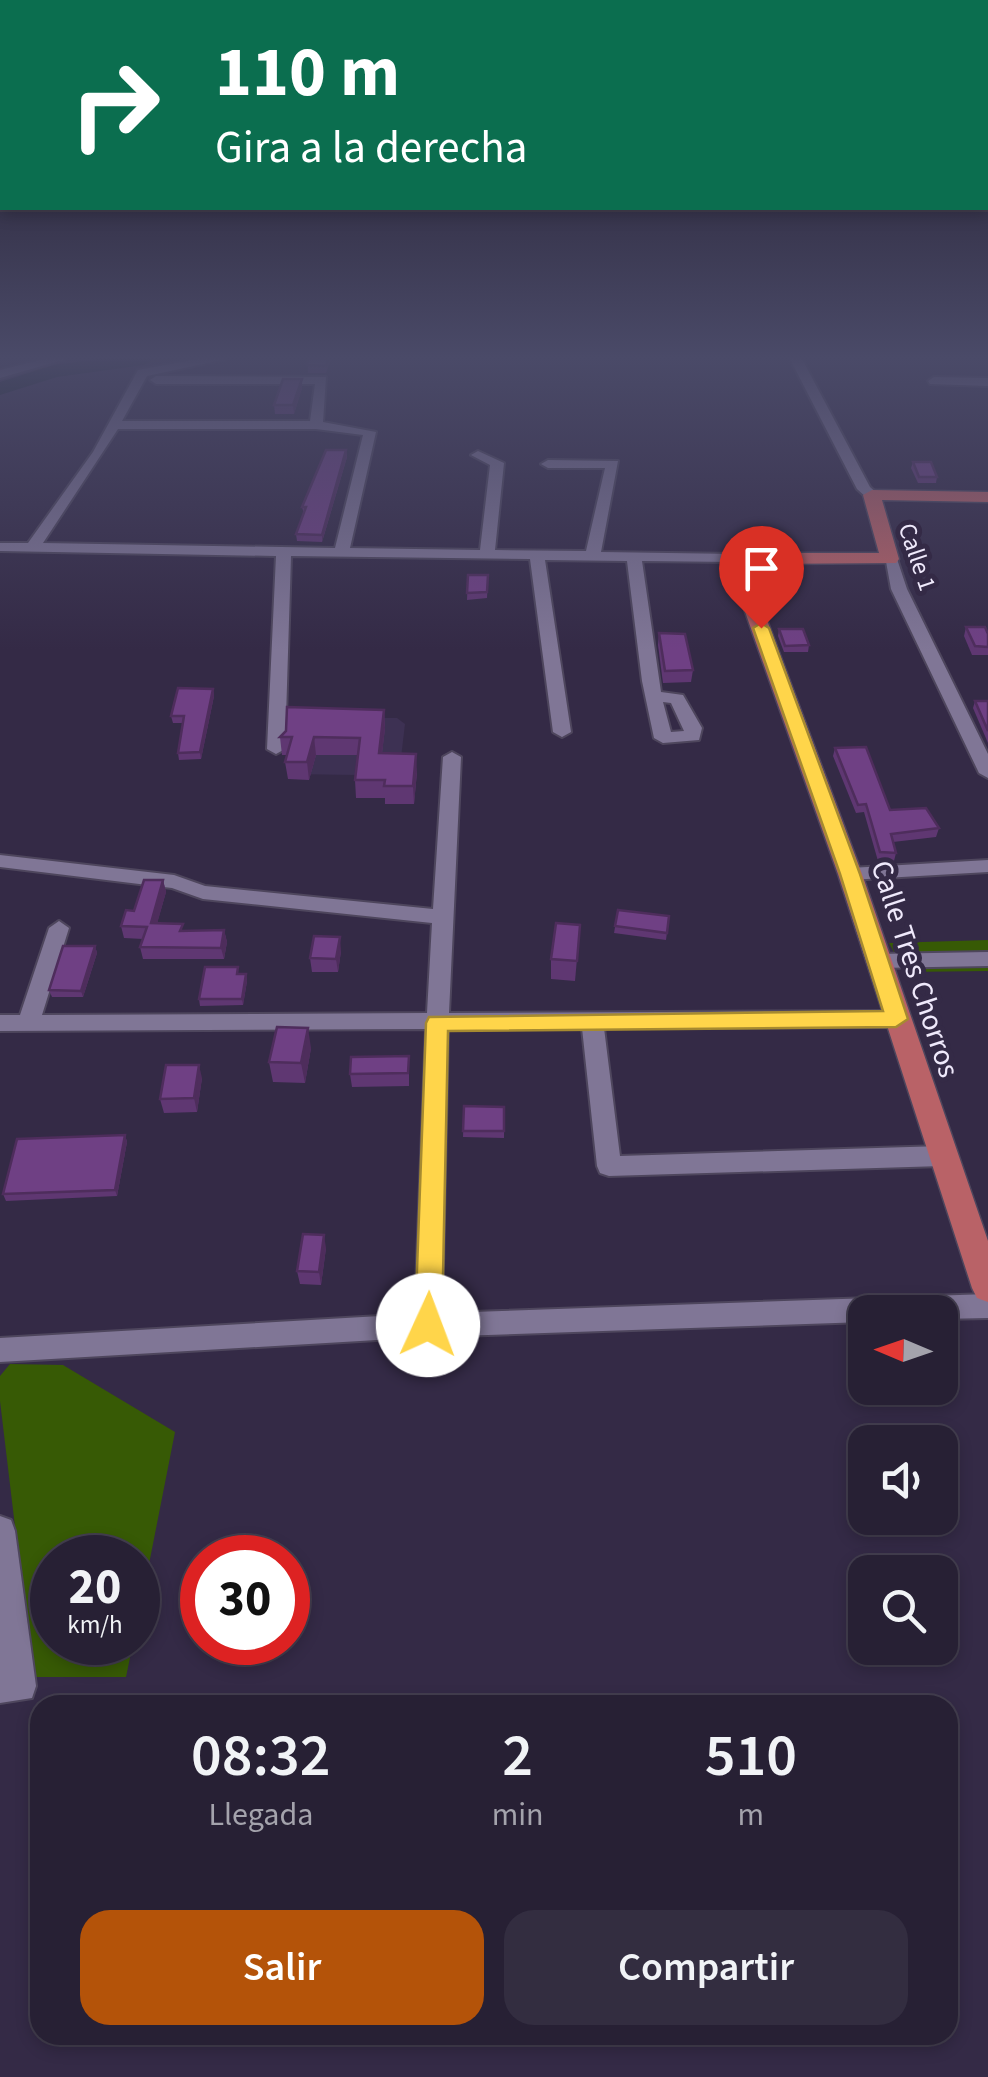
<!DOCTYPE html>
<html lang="es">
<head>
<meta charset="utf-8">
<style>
	body { margin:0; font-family:"Source Sans 3",sans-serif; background:#332d40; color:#f1f3f6; height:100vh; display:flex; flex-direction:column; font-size:38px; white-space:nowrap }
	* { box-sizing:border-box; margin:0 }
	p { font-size:32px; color:#a4a3ac }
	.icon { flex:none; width:55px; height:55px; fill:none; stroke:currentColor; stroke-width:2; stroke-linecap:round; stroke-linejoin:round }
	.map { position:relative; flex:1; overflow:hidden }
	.sheet { position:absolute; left:30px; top:1695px; width:928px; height:350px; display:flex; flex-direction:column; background:#272034; border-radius:30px; box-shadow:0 5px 15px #0003,0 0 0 2px #433e4f }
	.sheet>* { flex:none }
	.guide { position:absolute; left:0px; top:0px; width:990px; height:210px; box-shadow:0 5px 15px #0003,0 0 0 2px #433e4f; background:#0b6e4f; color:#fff; overflow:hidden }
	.needle { width:65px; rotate:272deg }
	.controls { position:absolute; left:848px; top:1295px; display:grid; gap:20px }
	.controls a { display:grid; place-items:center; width:110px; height:110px; border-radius:20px; background:#272034; box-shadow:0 5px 15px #0003,0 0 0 2px #433e4f; font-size:50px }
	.speed { position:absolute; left:30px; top:1535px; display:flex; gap:20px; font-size:50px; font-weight:700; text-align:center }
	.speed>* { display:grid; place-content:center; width:130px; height:130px; border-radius:50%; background:#272034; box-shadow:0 5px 15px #0003,0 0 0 2px #433e4f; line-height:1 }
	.speed small { font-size:25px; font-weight:400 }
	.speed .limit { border:15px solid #d22; background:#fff; color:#111 }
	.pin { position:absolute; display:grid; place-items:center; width:85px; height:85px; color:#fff; margin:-102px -42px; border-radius:50% 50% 50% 0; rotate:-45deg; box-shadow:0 0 10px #0007 }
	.pin .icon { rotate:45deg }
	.me { position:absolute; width:110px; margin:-55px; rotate:2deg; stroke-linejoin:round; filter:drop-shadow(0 0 8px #0008) }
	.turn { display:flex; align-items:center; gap:35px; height:210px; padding:0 50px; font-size:45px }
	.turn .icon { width:130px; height:130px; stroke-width:2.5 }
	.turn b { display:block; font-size:70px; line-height:85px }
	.eta { display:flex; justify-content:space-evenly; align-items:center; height:170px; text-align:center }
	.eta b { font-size:60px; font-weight:600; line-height:70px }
	.cta { display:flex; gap:20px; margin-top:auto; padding:20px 50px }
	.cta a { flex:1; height:115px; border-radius:30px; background:#b45309; color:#fff; font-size:40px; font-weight:600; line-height:115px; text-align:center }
	.cta a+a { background:#332d40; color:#f1f3f6 }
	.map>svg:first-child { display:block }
</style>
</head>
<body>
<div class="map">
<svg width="988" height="2077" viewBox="0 0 988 2077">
	<rect width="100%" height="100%" fill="#342a46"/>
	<path fill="#3d3153" d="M290,718h107l8,6 -8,68 -40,-17 -68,-1z"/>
	<g fill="#375a05">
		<path d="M988,940v31l-83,1 -16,-29z"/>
		<path d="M10,1364l53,1 112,67 -37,188v-62h-86v84l81,1 -7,34h-93l-33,-276v-25z"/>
	</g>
	<path fill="#403717" d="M107,359h69l-123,16 -53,18v-8l41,-17z"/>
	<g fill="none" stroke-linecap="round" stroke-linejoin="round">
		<path fill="#081a1a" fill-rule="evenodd" d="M97,359h57l-10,6 -87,12 -57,18v-13l54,-17z"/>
		<defs>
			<g id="minor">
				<path d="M45,359h21l-66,19v-8z"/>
				<path d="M198,359h28l-79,17 -25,45h188l5,-37h-159l-6,-4 6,-4 170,1 -3,45 53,10 -26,116 130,2 10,-85 -19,-10 7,-4 26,12 -9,87 91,1 19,-83h-57l-7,-4 7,-4 70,1 -17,91 134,2 7,4 -7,4 -93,-1 19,131 22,3 19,33 -3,12 -36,3 -9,-5 -12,-57 -15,-120 -82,-1 26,172 -9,5 -9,-5 -23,-173 -239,-3 -6,193 -9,5 -9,-5 9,-193 -276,-5v-8h28l65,-91 45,-82zM118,429h198l47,6 -28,113 -292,-5zM663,702l8,1 13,28 -13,1z"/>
				<path d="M790,359h12l68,128 9,8 -2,3h-10l-10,-9z"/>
				<path d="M934,377l54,1v8l-58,-2 -2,-3z"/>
				<path d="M885,556l12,3 10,30 81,165v24l-9,-5 -88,-184z"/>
				<path d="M452,752l9,5 -12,256 447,-2 11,8 -11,8 -292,1 16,128 322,-10 9,3 3,7 -3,7 -9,3 -333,10 -9,-3 -3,-7 -15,-138 -134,1 -6,284 546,-19v24l-48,1v-7h-75v10l-437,15 -428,25v-24l415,-24 11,-285 -426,2v-16h20l29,-87 10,-7 10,7 -27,87 385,-2 5,-90 -229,-24 -31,-11 -172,-21v-12l174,20 31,11 228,23 10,-152z"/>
				<path d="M988,860v12l-138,8 -10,-6 10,-6z"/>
				<path d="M988,952v14l-110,2 -11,-7 11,-7z"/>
				<path d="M0,1516l11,4 4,11 21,155 -4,12 -32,5z"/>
			</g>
			<path id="major" d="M872,490l116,2v10l-106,-2 17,59 -3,4 -150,1 116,310 126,367v61l-11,-4 -5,-10 -134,-414 -112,-316 9,-5h144l-16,-58z"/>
		</defs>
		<use href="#minor" stroke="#4e465d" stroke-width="4"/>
		<use href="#major" stroke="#4e465d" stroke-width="3"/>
		<use href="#minor" fill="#807696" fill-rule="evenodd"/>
		<use href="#major" fill="#b96267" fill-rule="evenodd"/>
	</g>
	<g fill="#5f3772">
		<path d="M308,359h23l-5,14h-18z"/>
		<path d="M302,388l-8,26h-19l-1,-9z"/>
		<path d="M346,450l1,7 -25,85 -25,-1 -1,-7 8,-20 -2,-7z"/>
		<path d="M913,462l24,15 -1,6h-18l-7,-15z"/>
		<path d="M468,575h20l-1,23 -20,2z"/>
		<path d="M966,627l22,7v21h-16l-8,-19z"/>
		<path d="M779,629l30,16 -1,7h-24l-6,-16z"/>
		<path d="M659,633l34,37 -2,12 -28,1 -5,-38z"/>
		<path d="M213,689l1,7 -13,63 -22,1 -1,-7 5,-30h-10l-2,-7z"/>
		<path d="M975,701h13v42l-15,-35z"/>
		<path d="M384,710l1,18 -3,25 35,19 -3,32h-29v-6h-29l-1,-18 3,-25h-42l-7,25 -21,-1 -3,-17 2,-7h-5l-2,-18z"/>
		<path d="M835,748l55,62 49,18 -3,9 -43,5 3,11 -2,8h-16l-14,-49 -8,1 -23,-57z"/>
		<path d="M163,880l3,12 -9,31 27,8 40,-1 3,12 -3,17h-81l-3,-12 3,-8 -19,-1 -3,-12z"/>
		<path d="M618,910l51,6 -3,24 -52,-7z"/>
		<path d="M580,925l-5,56 -24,-2v-20z"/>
		<path d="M95,946l2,7 -14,44h-31l-3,-7z"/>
		<path d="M341,951l-3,21h-26l-2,-14z"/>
		<path d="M239,974h7l1,7 -4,24 -43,1 -1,-7z"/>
		<path d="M311,1048l-6,35 -32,-1 -4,-20z"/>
		<path d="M409,1056v30l-57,1 -2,-13z"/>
		<path d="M202,1078l-5,34 -33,1 -4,-14z"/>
		<path d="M464,1106l40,1v31l-41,-1z"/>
		<path d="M125,1135l2,7 -10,54 -111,5 -3,-7z"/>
		<path d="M326,1248l-5,37 -21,-1 -3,-13z"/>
	</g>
	<g fill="#4e2d5c">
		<path d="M302,379v9l-8,26 -1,-9z"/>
		<path d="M346,450l1,7 -25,85v-7z"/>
		<path d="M213,689l1,7 -13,63 -1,-7z"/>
		<path d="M384,710l1,18 -5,43 -1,-18z"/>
		<path d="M314,737l2,18 -7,25 -2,-18z"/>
		<path d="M416,754l1,18 -3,32 -1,-18z"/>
		<path d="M163,880l3,12 -12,43 -3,-12z"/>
		<path d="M224,930l3,12 -3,17 -3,-11z"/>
		<path d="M340,937l1,14 -3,21 -2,-13z"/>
		<path d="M95,946l2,7 -14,44 -2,-6z"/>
		<path d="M246,974l1,7 -4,24 -1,-6z"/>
		<path d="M308,1028l3,20 -6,35 -4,-20z"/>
		<path d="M199,1065l3,13 -5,34 -3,-14z"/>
		<path d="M125,1135l2,7 -10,54 -2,-6z"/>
		<path d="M324,1235l2,13 -5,37 -2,-13z"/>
	</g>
	<g fill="#6f4084" stroke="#4e2d5c" stroke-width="2.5">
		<path d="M308,359h20l-2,7 -19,-1z"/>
		<path d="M283,379h19l-9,26h-19z"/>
		<path d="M326,450h20l-24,85 -26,-1 10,-27h-4z"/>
		<path d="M913,462h18l6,15h-18z"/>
		<path d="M468,575h20l-1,17 -20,1z"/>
		<path d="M966,627h19l3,7v13l-13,-1z"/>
		<path d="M779,629h24l6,16 -24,1z"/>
		<path d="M659,633l26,1 8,36 -28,1z"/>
		<path d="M178,688l35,1 -13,63 -22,1 6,-37h-13z"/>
		<path d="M975,701h13v30z"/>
		<path d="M287,707l97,3 -5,43 37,1 -3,32h-29l1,-6h-30l5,-42 -46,-1 -7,25h-22l7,-25h-12l6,-6z"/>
		<path d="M866,747l24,63 36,-2 13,20 -48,6 5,19 -16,-1 -14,-48 -8,1 -23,-57z"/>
		<path d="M144,880h19l-12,43 32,1 -3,7 44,-1 -3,18 -81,-1 7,-20 -26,-1 5,-16 8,1z"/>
		<path d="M618,910l51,6 -2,17 -52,-7z"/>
		<path d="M556,923l24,2 -3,36 -26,-2z"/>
		<path d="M314,936l26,1 -4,22 -26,-1z"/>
		<path d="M63,946h32l-14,45 -32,-1z"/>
		<path d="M205,967h33l-1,7h9l-4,25h-43z"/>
		<path d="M277,1027l31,1 -7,35 -32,-1z"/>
		<path d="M409,1056l-1,17 -58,1 1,-17z"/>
		<path d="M166,1065h33l-5,33 -34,1z"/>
		<path d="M464,1106l40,1v24h-41z"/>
		<path d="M125,1135l-10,55 -112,4 14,-55z"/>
		<path d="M303,1234l21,1 -5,37 -22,-1z"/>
	</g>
	<linearGradient id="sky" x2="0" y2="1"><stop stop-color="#1d1726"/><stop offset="0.55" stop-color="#4a4a68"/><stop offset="1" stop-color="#4a4a68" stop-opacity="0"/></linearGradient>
	<rect width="988" height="650" fill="url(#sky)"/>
	<path fill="#ffd54a" stroke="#a68a30" stroke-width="2.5" d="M761,623l8,5 91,246 48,145 -12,8 -448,4 -6,294 -4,8 -10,4 -9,-4 -4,-8 11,-302 3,-6 454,-6 -43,-137 -87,-246z"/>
	<g text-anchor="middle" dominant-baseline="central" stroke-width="10" stroke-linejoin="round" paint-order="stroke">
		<g font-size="25" fill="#efe9fb" stroke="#342a46">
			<text transform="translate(917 557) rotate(71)">Calle 1</text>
		</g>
		<g font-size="30" fill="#efe9fb" stroke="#342a46">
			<text transform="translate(915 969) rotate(72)">Calle Tres Chorros</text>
		</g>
	</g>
</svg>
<div class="controls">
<a><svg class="needle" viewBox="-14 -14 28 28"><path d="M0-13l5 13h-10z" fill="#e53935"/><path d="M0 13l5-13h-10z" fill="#a4a3ac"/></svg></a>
<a><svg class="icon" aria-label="sound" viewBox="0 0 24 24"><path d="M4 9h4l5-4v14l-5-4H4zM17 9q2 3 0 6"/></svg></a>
<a><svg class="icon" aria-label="search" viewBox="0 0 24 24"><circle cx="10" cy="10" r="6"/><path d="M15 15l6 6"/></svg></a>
</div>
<div class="speed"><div>20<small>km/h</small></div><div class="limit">30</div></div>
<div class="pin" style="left:761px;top:628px;background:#d93025"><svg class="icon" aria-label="arrive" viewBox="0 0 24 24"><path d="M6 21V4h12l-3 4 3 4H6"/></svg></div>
<svg class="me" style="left:428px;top:1325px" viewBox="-20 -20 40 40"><circle r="19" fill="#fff"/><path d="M0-13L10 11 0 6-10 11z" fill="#ffd54a"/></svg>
<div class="guide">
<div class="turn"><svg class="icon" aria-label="right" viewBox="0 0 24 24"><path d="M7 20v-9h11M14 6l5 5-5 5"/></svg><div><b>110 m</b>Gira a la derecha</div></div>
</div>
<section class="sheet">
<div class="eta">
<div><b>08:32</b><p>Llegada</p></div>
<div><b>2</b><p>min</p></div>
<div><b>510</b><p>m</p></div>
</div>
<div class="cta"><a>Salir</a><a>Compartir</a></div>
</section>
</div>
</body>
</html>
